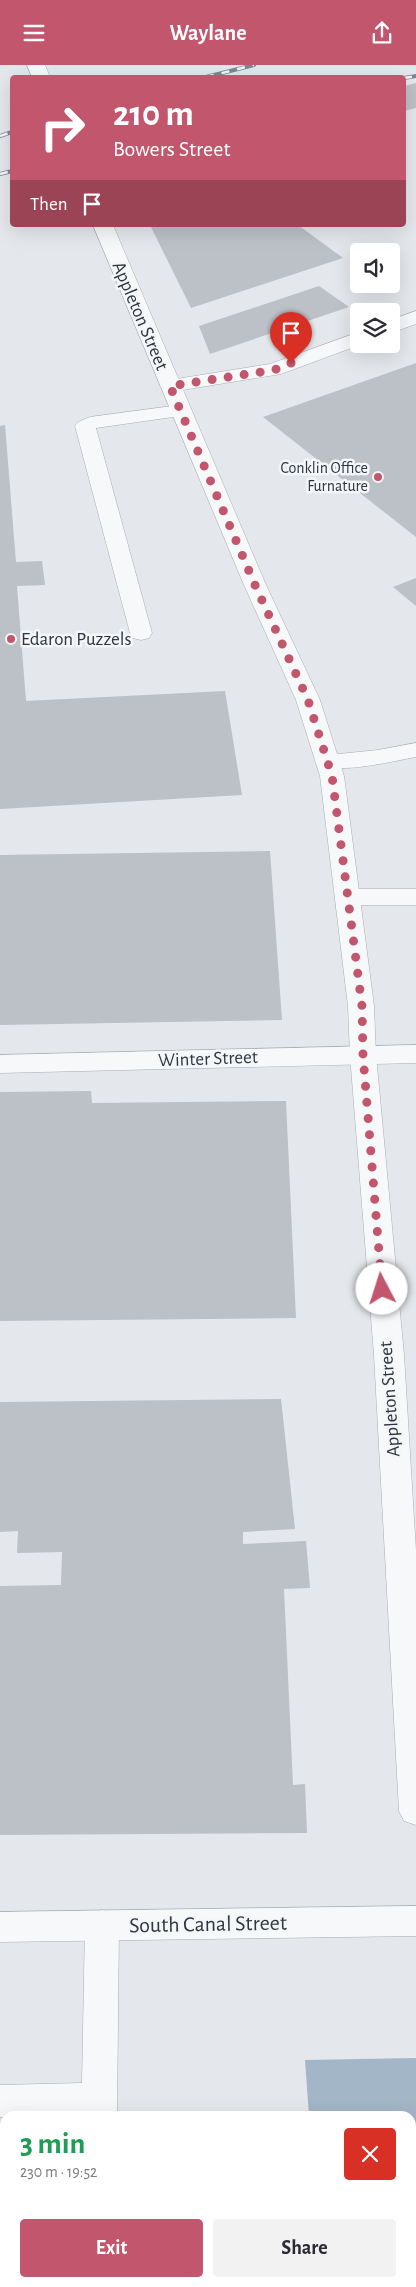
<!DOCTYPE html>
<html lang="en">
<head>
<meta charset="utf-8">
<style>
	body { margin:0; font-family:"Alegreya Sans",sans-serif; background:#f2f2f3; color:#2b2b33; height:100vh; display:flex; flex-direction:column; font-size:19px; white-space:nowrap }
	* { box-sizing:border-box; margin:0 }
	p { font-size:16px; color:#7c7c81 }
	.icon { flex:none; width:28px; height:28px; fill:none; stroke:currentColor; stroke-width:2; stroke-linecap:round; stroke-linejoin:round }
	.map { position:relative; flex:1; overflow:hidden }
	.panel { position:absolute; left:0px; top:2046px; width:416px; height:176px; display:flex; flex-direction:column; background:#fff; border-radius:15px 15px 0 0; box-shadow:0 5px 20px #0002 }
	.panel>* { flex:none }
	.banner { position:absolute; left:10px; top:10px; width:396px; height:152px; border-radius:5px; box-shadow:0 5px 20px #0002; background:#c2566c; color:#fff; overflow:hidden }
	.controls { position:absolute; left:350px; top:178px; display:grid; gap:10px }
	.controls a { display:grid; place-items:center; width:50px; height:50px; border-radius:5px; background:#fff; box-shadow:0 5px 20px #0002; font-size:25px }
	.pin { position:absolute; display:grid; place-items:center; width:42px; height:42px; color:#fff; margin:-51px -21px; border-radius:50% 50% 50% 0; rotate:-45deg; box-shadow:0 0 5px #0007 }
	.pin .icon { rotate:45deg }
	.me { position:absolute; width:55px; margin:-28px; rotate:355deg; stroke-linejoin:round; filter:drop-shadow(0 0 4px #0008) }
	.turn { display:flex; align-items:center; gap:18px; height:105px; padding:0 20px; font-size:22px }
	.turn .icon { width:65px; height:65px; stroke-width:2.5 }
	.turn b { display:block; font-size:35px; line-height:42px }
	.then { display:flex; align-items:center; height:48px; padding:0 20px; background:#0003; gap:10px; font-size:19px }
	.round { display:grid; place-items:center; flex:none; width:52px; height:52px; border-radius:5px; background:#f2f2f3 }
	.head { display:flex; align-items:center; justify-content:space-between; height:85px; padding:0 20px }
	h1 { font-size:30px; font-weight:600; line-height:38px; color:#1e9e55 }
	.cta { display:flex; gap:10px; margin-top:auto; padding:10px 20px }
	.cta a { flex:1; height:58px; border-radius:5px; background:#c2566c; color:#fff; font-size:20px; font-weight:600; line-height:58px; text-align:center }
	.cta a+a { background:#f2f2f3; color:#2b2b33 }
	header { display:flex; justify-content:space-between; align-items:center; height:65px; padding:0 20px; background:#c2566c; color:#fff; font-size:22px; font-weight:600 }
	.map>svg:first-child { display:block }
</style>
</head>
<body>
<header><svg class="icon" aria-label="menu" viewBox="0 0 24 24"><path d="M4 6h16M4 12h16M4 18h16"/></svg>Waylane<svg class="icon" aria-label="share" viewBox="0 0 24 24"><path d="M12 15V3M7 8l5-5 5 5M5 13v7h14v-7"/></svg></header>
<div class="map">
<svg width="416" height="2222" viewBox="0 0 416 2222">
	<rect width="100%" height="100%" fill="#e4e7eb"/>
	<path fill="#a3b6c7" d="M416,1993v229h-97v-4h92v-167h-102l-4,-56z"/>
	<g fill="#bcc0c7">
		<path d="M416,18v25l-12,3v-25z"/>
		<path d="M150,160h148l45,33 -152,50z"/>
		<path d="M319,221l30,21 -139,47 -11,-28z"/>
		<path d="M416,298v174l-153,-120z"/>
		<path d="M5,360l11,137 26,-1 3,24 -28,1 9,115 199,-10 17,104 -242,14v-383z"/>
		<path d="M416,513v28l-23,-19z"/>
		<path d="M270,786l12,169 -282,5v-170z"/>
		<path d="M91,1026l1,12 194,-2 10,217 -296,3v-229z"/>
		<path d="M281,1334l14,130 -52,3v12l63,-3 4,47 -26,1 9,196 12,-1 2,49 -307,2v-249l61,-1 1,-33 -45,1 1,-22 -18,1v-130z"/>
	</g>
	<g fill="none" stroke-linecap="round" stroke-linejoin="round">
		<defs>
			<g id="service">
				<path d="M180,340l7,2 3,4 -3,4 -91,13 56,205 -3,5 -8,2 -8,-2 -3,-5 -55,-207 3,-4 12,-5z"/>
				<path d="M416,678v14c-27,5 -72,16 -97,9l-4,-5 4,-5 59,-6z"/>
				<path d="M348,824h68v16h-68l-9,-2 -4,-6 4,-6z"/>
				<path d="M102,1845l12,5 5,10 -2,191 -117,1v-32l82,-2 3,-158 5,-10z"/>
				<rect x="0" y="2155" width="5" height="34"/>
			</g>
			<g id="minor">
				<path d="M416,246v13l-25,9v-13z"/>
				<path d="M359,267v12h3l-81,30 -111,18 -7,-2 -3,-4 3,-4 7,-2 100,-16z"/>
				<path d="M416,980v18l-416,10v-18z"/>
			</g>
			<g id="tertiary">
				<path d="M27,0h18l5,12h-18z"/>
				<path d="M93,160h20l153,360 54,115 24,76 30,230 2,49 28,300 12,196v274l-12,-4 -5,-10 -25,-456 -24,-300 -2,-49 -28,-230 -24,-76 -52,-115z"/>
				<path d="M416,1841v30l-416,6v-30z"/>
			</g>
		</defs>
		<use href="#service" stroke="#a9aeb5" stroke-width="1"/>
		<use href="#minor" stroke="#a9aeb5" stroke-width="1"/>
		<use href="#tertiary" stroke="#a9aeb5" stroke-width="1"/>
		<use href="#service" fill="#f7f8f9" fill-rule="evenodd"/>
		<use href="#minor" fill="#f7f8f9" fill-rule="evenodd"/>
		<use href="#tertiary" fill="#f7f8f9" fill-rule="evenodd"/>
		<defs>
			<g id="rail">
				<path d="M206,12l48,-12"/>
				<path d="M404,13l12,-2"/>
				<path d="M0,71l12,-4"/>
				<path d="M0,109l12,-3"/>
			</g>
		</defs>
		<use href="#rail" stroke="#7f8793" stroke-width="4"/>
		<use href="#rail" stroke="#f4f6f8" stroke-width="2.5" stroke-dasharray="8" stroke-linecap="butt"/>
	</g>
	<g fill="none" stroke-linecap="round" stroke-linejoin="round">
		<path stroke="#c2566c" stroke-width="9" stroke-dasharray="0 16.2" d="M291,298l-17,7 -104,16 85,199 53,115 24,76 30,230 1,49 19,234"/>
	</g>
	<g fill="#c2566c" stroke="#f4f6f8" stroke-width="2">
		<circle cx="378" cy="412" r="5"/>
		<circle cx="11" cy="574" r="5"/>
	</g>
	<g text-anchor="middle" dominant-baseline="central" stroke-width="5" stroke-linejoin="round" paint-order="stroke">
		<g font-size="16" fill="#2d3642" stroke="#f4f6f8" text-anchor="end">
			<text x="368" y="403">Conklin Office<tspan x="368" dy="18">Furnature</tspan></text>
		</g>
		<g font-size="19" fill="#2d3642" stroke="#f4f6f8">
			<text transform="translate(140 251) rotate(67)">Appleton Street</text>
			<text transform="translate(208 994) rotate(-2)">Winter Street</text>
			<text transform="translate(390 1334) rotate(-94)">Appleton Street</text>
		</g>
		<g font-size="19" fill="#2d3642" stroke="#f4f6f8" text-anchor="start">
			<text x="21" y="574">Edaron Puzzels</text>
		</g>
		<g font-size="22" fill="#2d3642" stroke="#f4f6f8">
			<text transform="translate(208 1859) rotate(-1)">South Canal Street</text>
		</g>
	</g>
</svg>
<div class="controls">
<a><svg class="icon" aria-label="sound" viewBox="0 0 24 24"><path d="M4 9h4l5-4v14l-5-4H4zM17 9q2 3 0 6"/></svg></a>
<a><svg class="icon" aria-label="layers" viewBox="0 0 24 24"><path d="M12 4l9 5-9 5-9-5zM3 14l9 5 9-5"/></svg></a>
</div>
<div class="pin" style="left:291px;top:298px;background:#d93025"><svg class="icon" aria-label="arrive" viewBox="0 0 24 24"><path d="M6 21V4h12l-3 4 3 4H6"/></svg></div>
<svg class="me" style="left:382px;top:1224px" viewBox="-20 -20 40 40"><circle r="19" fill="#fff"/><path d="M0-13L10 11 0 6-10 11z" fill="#c2566c"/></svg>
<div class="banner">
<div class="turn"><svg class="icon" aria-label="right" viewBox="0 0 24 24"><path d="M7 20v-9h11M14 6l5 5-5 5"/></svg><div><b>210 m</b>Bowers Street</div></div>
<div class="then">Then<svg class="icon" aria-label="arrive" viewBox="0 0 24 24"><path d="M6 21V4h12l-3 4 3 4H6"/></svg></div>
</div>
<section class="panel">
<div class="head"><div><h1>3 min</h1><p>230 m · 19:52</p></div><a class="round" style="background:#d93025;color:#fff"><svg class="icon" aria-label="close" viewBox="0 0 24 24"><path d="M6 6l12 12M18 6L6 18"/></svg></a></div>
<div class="cta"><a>Exit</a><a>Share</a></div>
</section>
</div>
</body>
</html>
